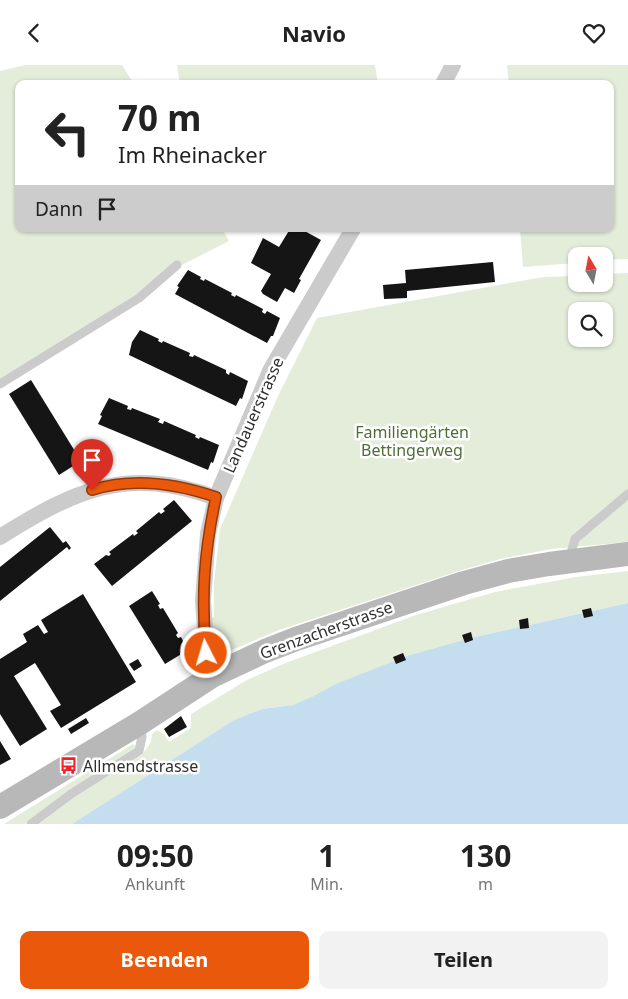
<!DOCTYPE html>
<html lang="de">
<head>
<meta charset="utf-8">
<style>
	body { margin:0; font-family:"Noto Sans",sans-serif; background:#f2f2f2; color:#222; height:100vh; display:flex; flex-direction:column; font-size:19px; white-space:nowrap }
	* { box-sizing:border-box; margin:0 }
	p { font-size:16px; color:#767676 }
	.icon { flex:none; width:28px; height:28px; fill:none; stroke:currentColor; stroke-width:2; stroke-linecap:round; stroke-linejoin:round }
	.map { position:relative; height:759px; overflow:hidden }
	.details { display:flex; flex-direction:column; background:#fff; flex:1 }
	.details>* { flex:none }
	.top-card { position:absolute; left:15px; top:15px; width:599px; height:152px; border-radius:10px; box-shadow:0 1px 4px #0004; background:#fff; color:#222; overflow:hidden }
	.needle { width:32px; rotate:350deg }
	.buttons { position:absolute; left:568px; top:182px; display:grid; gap:10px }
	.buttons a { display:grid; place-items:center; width:45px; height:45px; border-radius:10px; background:#fff; box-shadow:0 1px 4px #0004; font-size:25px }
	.pin { position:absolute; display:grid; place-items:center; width:42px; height:42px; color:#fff; margin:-51px -21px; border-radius:50% 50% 50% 0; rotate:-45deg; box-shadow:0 0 5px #0007 }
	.pin .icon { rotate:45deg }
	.me { position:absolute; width:55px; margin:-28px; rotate:355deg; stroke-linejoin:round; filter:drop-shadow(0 0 4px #0008) }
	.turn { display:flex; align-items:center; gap:18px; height:105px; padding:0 20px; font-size:22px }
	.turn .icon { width:65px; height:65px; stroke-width:2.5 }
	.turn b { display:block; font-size:35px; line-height:42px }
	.then { display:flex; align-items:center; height:48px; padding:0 20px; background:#0003; gap:10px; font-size:19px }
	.eta { display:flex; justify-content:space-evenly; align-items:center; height:85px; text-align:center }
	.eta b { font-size:30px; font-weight:700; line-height:35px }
	.action { display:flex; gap:10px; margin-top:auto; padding:10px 20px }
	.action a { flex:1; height:58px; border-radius:10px; background:#ea580c; color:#fff; font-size:20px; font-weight:700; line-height:58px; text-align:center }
	.action a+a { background:#f2f2f2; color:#222 }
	header { display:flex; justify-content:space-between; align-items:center; height:65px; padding:0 20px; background:#fff; font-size:22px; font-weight:700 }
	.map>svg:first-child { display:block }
</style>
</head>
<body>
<header><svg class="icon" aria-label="back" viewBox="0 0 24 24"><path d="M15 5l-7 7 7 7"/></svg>Navio<svg class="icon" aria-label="heart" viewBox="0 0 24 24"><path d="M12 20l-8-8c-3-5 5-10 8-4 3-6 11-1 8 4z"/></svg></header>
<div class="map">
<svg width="628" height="759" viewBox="0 0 628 759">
	<rect width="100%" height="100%" fill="#fff"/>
	<g fill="#e4edda" fill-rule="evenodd">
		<path d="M25,0h97l12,19h-115v145h203l7,12 -49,25 -180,116v-311z"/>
		<path d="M177,0h198l3,19h-198z"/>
		<path d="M507,0h121v194l-24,1v-4h-28v7l-53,4 -3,-38h90v-145h-101z"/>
		<path d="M628,208v269l-77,7 -51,10 -38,11 -183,60 -50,21 -14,-2 -4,-31 3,-1v-35l6,-53 58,-133 39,-78 226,-41 33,-1v8h28v-10zM576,246h28v28h-28z"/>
		<path d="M628,506v32l-153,34 -182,68 -31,4 -28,11 -162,104h-33l33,-26 70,-43 9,-13 1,-8 5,-4 7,4 5,8 22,-14v-14l56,-34 36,-16 133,-49 79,-23 81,-15z"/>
		<path d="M133,679l3,2 -2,4 -67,42 -42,32h-21z"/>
	</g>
	<path fill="#c4ddef" d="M628,538v221h-556l162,-104 28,-11 31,-4 19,-8 24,-13 71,-28 68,-19z"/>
	<g fill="#151515">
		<path d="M290,164l4,2 1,-2h6l20,11 -22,39 2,1 -7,13 -9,-5 -8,14 -14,-8 -2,-3 10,-17 -20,-11 12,-25 16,9z"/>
		<path d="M493,197l2,20 -88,9v7l-23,1 -1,-14 23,-2 -1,-13z"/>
		<path d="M188,205l13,7 -1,2 4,2 1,-2 27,14 -1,2 4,2 1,-2 27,14 -1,3 3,2 2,-3 13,7 -7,18h-2l-4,7 -92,-49 4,-7 -2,-1z"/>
		<path d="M140,265l19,9 -1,2 4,2 1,-2 27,12 -1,3 4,1 1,-2 32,15v3l3,2 1,-3 18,9 -6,18 -2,-1 -4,8 -107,-51 3,-13z"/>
		<path d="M31,315l50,81 -22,14 -50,-81z"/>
		<path d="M109,333l19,8 -1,3 4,1 1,-2 28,11 -2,3 5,2 1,-3 32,14 -1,2 4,2 1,-2 19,8 -6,18 -2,-1 -3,8 -110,-46 4,-8 -2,-1z"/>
		<path d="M174,435l18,21 -80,65 -18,-22 12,-9 3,1 2,-2 -2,-2 24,-18 1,2 4,-3 -2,-2 23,-19 2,2 4,-3 -2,-2z"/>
		<path d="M50,462l13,16 3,-2 5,7 -2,2 -2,-3 -67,54v-34z"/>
		<path d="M152,526l8,13 -2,1 2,4 3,-1 15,25 -2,2 2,3 3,-1 7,13 -23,14 -36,-58z"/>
		<path d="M83,529l53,88 -75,46 -11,-17 11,-6 -26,-42 -21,13 33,53 -27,17 -20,-32v-55l27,-17 -4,-8 15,-9 6,9 4,-2 -7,-12z"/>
		<path d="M591,543l2,8 -9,2 -2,-8z"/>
		<path d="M528,553l1,10 -9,1 -1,-9z"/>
		<path d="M471,567l2,8 -8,3 -3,-8z"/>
		<path d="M403,588l3,7 -10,4 -3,-7z"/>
		<path d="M138,594l4,7 -8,5 -5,-7z"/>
		<path d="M181,651l6,11 -18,10 -5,-8z"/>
		<path d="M86,653l3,5 -18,11 -3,-5z"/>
		<path d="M0,676l11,18 -11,6z"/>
	</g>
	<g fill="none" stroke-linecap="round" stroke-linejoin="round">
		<g stroke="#cbcbcb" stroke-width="9">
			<path d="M0,319l139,-86 38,-33"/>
			<path d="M573,494l-1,-10 3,-10 53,-45"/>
			<path d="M31,759l40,-30 68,-43 3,-14 -2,-13"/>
		</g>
		<g stroke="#cbcbcb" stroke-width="16">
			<path d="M443,19l10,-19"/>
			<path d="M0,472c75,-47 127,-72 216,-39"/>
			<path d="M212,611l-5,-16 -4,-60 5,-66 8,-36 55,-129 82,-140"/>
		</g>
		<path stroke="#b8b8b8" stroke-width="24" d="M0,742l140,-84 72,-47 53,-25 31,-12 168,-56 44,-12 41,-7 79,-10"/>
	</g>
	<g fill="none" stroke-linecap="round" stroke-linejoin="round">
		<defs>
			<path id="route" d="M92,425c41,-13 83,-7 124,7 -12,55 -15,100 -10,156"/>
		</defs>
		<use href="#route" stroke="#983908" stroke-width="12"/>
		<use href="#route" stroke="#ea580c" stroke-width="9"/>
	</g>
	<defs>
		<symbol id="bus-bare" viewBox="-9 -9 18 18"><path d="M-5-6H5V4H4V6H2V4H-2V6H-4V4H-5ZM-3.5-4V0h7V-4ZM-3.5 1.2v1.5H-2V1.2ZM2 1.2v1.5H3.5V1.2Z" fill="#f71e28" stroke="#fff" stroke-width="2.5" paint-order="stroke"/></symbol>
	</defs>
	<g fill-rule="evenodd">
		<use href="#bus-bare" x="56" y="688" width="25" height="25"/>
	</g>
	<g text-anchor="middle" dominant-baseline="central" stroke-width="5" stroke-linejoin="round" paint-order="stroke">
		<g font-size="16" fill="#2e2e2e" stroke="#fff">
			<text transform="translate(253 350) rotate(-66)">Landauerstrasse</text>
			<text transform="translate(326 565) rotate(-20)">Grenzacherstrasse</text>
		</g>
		<g font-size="16" fill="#4f6e37" stroke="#fff">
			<text x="412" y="367">Familiengärten<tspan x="412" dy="18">Bettingerweg</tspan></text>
		</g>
		<g font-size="16" fill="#2e2e2e" stroke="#fff" text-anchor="start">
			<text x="83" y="701">Allmendstrasse</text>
		</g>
	</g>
</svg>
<div class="buttons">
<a><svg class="needle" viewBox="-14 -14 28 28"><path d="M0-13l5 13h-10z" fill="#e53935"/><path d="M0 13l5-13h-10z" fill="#767676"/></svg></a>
<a><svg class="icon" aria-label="search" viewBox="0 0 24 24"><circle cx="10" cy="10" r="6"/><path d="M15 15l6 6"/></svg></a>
</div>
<div class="pin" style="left:92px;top:425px;background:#d93025"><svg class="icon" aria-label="arrive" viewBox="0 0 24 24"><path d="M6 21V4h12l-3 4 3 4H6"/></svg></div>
<svg class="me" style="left:206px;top:588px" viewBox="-20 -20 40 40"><circle r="17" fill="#ea580c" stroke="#fff" stroke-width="3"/><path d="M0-11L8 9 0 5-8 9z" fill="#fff"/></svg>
<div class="top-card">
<div class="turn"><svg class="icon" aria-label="left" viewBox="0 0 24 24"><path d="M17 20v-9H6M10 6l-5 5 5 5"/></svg><div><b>70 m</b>Im Rheinacker</div></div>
<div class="then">Dann<svg class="icon" aria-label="arrive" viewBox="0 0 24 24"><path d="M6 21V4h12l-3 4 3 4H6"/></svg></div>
</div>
</div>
<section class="details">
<div class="eta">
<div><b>09:50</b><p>Ankunft</p></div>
<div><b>1</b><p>Min.</p></div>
<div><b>130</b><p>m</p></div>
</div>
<div class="action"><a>Beenden</a><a>Teilen</a></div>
</section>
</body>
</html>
